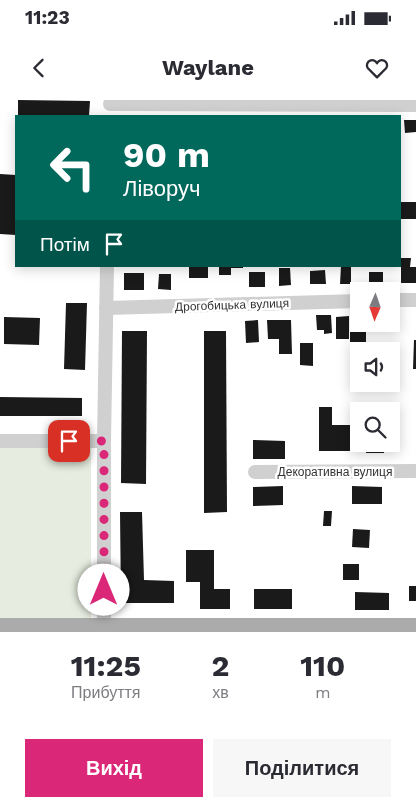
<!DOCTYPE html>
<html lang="uk">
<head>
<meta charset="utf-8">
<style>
	body { margin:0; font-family:"Work Sans",sans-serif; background:#f7f7f7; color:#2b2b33; height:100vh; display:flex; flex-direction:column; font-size:19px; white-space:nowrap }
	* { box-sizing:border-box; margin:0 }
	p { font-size:16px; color:#7c7c81 }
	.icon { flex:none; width:28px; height:28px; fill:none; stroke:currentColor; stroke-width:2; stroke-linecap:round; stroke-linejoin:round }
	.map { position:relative; height:532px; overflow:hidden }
	.side { display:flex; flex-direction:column; background:#fff; flex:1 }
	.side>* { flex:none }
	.guide { position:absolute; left:15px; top:15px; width:386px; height:152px; border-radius:0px; box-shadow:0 2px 12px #0003; background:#00695c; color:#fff; overflow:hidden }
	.needle { width:32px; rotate:182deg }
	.tools { position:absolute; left:350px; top:182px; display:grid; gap:10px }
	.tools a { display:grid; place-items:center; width:50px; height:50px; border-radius:0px; background:#fff; box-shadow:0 2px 12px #0003; font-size:25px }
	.pin { position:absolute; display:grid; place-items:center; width:42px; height:42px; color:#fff; margin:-21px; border-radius:10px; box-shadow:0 2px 8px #0006 }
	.me { position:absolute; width:55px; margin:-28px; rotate:0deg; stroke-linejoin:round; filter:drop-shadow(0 0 4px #0008) }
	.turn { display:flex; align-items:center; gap:18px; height:105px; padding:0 25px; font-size:22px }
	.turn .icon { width:65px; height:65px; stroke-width:2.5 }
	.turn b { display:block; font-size:35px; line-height:42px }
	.then { display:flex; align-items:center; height:48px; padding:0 25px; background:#0003; gap:10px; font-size:19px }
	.eta { display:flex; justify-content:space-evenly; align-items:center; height:85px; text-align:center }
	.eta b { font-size:30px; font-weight:700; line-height:35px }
	.primary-button { display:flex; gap:10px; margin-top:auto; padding:10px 25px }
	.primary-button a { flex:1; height:58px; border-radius:0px; background:#db2777; color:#fff; font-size:20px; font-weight:700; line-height:58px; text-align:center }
	.primary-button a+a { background:#f7f7f7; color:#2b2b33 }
	.status { display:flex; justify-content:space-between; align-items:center; height:35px; padding:0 25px; background:#fff; direction:ltr }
	.status svg { height:14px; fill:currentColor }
	header { display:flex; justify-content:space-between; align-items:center; height:65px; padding:0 25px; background:#fff; font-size:22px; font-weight:700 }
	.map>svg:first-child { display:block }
</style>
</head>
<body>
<div class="status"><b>11:23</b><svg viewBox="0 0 49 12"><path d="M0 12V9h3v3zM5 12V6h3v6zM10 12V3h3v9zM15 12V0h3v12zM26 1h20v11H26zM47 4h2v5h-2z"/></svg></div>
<header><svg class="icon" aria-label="back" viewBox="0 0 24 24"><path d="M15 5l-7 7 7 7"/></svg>Waylane<svg class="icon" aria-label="heart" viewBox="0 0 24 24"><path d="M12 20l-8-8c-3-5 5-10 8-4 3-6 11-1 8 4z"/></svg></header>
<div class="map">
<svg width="416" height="532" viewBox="0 0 416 532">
	<rect width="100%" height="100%" fill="#fff"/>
	<path fill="#e6ecdf" d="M0,348h91v170l-91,1z"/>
	<g fill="#1a1a1a">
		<path d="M18,0l72,1 -1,15h-71z"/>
		<path d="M404,20h12v12l-11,1z"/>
		<path d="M0,74l16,1v60l-16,-1z"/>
		<rect x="400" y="102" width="16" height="17"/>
		<path d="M401,158h10l-1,9h6v16h-15z"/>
		<rect x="189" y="166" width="19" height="12"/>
		<path d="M219,166h24v2h-12v7h-12z"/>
		<path d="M341,166h10v18h-11z"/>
		<path d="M279,168h11l1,17 -12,1z"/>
		<path d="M325,170l1,14h-16v-13z"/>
		<rect x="249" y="172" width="16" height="15"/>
		<path d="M369,172h14v12l-14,-1z"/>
		<rect x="124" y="173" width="20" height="17"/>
		<path d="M159,174h12v16l-13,-1z"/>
		<path d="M66,203h21l-2,67 -21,-1z"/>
		<path d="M391,213l5,1v15h-11v-5h6z"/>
		<path d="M316,215h15l1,18 -8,1v-4h-7z"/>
		<path d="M349,216v23h-13v-22z"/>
		<path d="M4,217l36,1 -1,27 -35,-1z"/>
		<path d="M350,217h9v7h7v19h-16z"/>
		<path d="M258,220l1,22 -13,1 -1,-22z"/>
		<path d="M267,220h24l1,34h-13v-15h-11z"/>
		<path d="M122,231h25l-1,153 -25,-1z"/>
		<path d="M204,231h22l1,181 -23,1z"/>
		<path d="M414,240h2v29h-3z"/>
		<path d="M300,243h13v23l-13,-1z"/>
		<path d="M0,297l82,1v18h-82z"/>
		<path d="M319,307h13v18h25v26h-38z"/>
		<path d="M253,340l32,1v18h-32z"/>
		<rect x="366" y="344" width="18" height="9"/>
		<path d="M283,386v19l-30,1v-19z"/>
		<path d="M352,386l30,1v17h-30z"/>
		<path d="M324,411h8l-1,15h-8z"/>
		<path d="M120,412h22l2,68 30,1v22h-53z"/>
		<path d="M353,429l17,1 -1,18 -17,-1z"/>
		<path d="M186,450h28v39h16v20h-30v-27h-14z"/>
		<rect x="343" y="464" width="16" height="16"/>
		<rect x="409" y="486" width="7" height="15"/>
		<rect x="254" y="489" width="38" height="20"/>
		<path d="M355,492l34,1v17h-34z"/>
	</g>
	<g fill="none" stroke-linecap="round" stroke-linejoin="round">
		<g stroke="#d0d0d0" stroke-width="14">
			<path d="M110,4l306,1"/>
			<path d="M391,200h25"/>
			<path d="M106,208l253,-7"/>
			<path d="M0,341h104"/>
			<path d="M255,372l161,-1"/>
			<path d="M104,532v-191l3,-175"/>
		</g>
		<path stroke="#ababab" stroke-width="18" d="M0,527h416"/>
	</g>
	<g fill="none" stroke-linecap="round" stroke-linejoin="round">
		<path stroke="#db2777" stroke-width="9" stroke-dasharray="0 16.2" d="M69,341h35v149"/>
	</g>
	<g text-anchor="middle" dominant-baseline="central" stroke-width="5" stroke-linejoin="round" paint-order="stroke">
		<g font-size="12" fill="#333" stroke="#fff">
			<text transform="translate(232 205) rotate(-2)">Дрогобицька вулиця</text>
			<text x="335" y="372">Декоративна вулиця</text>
		</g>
	</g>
</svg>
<div class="tools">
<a><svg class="needle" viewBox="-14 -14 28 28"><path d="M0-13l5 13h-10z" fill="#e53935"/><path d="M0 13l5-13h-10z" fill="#7c7c81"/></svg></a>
<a><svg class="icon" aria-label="sound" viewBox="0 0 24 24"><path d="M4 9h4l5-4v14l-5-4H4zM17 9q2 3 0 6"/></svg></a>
<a><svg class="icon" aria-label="search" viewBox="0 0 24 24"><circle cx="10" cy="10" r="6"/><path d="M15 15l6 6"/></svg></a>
</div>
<div class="pin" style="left:69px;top:341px;background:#d93025"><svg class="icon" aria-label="arrive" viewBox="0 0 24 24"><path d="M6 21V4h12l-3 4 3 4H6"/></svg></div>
<svg class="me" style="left:104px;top:490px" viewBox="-20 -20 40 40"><circle r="19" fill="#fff"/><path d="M0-13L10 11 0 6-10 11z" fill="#db2777"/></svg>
<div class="guide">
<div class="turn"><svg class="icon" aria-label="left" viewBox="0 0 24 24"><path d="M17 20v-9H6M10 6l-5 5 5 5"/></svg><div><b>90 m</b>Ліворуч</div></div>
<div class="then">Потім<svg class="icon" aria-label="arrive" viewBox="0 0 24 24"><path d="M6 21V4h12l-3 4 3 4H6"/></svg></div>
</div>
</div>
<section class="side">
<div class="eta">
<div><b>11:25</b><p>Прибуття</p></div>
<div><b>2</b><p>хв</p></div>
<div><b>110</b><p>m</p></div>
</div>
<div class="primary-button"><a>Вихід</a><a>Поділитися</a></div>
</section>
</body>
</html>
